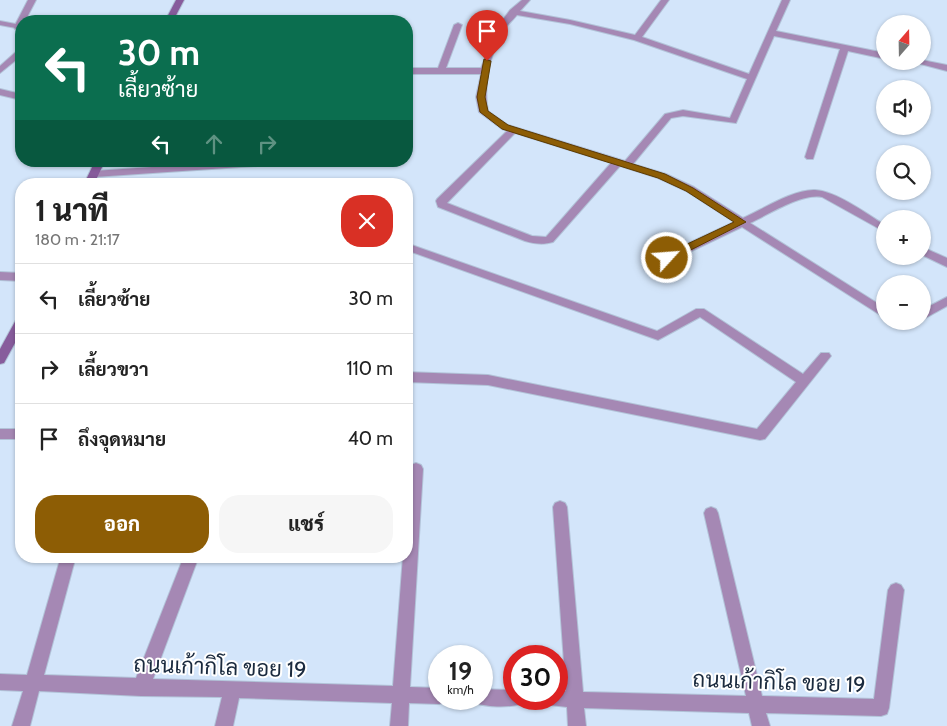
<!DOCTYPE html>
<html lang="th">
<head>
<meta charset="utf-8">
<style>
	body { margin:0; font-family:Cabin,Sarabun,sans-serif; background:#f6f6f6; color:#222; height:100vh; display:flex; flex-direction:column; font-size:19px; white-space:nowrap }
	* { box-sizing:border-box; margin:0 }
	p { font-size:16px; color:#767676 }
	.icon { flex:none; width:28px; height:28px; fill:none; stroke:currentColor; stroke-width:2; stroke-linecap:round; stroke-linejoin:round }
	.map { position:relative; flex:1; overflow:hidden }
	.sheet { position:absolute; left:15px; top:178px; width:398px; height:385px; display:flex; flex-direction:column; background:#fff; border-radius:20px; box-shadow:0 1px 4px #0004 }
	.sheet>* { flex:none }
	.top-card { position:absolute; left:15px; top:15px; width:398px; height:152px; border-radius:20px; box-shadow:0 1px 4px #0004; background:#0b6e4f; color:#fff; overflow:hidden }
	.needle { width:32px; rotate:20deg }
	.buttons { position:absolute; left:876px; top:15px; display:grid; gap:10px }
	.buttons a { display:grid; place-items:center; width:55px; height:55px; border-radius:50%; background:#fff; box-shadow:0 1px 4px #0004; font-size:25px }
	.speed { position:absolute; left:428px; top:645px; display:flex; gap:10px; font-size:25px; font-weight:700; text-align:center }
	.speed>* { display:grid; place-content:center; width:65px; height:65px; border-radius:50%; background:#fff; box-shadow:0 1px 4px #0004; line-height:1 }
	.speed small { font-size:12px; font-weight:400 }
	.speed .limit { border:8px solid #d22; background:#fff; color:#111 }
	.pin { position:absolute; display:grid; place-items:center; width:42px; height:42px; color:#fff; margin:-51px -21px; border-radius:50% 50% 50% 0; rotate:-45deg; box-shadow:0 0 5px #0007 }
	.pin .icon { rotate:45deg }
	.me { position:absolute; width:55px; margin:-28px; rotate:64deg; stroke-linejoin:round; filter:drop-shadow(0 0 4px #0008) }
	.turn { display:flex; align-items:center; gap:18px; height:105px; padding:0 20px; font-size:22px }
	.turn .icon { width:65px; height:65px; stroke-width:2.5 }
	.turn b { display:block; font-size:35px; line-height:42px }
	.lanes { display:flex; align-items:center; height:48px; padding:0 20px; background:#0003; justify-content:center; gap:25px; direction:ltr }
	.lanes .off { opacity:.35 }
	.round { display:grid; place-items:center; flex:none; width:52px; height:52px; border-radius:20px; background:#f6f6f6 }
	.overview { display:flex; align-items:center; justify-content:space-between; height:85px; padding:0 20px }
	h1 { font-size:30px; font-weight:800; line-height:38px }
	.primary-button { display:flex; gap:10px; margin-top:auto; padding:10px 20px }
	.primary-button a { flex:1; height:58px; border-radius:20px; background:#8d5d05; color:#fff; font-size:20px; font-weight:800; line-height:58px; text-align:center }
	.primary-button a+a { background:#f6f6f6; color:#222 }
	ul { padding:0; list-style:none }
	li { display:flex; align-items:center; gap:15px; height:70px; padding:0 20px; border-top:1px solid #e0e0e0 }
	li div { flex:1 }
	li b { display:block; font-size:19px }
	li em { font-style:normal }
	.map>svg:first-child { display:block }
</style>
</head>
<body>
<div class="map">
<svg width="947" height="726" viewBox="0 0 947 726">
	<rect width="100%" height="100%" fill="#d3e5fa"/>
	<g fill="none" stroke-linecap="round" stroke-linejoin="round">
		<defs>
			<path id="service" d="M28,0h8l-11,21h-4v8h-6l-1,-2z"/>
			<g id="minor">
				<path d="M522,0h8l-10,11 50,9 65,15 26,-35h8l-27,37 107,37 33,-74h8l-14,31 109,22v6l-37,-8 -35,108h-6l-2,-2 35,-108 -66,-13 -38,87 -53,-7 -12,2 -38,46 33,10 28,13 49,31c20,-9 51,-29 72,-28 21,1 52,24 70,35v7l-63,-35c-21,-4 -52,17 -72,26l135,85v10l-143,-91 -71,34h-8l-2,-3 2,-3 71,-33 -48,-31 -28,-13 -38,-12 -67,76c-10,3 -18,2 -28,-1l-87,-34 -2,-6 1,-2 70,-68 -5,-2 -23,-17 -3,-15 5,-23h-75v-6h32l16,-43 4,-2 4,2 -16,43h35l15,-39 14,-19zM517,15l53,9 64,16 113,39 -17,39 -47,-8 -18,4 -40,47 -117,-36 -20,-14c-5,-25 2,-59 16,-81 3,-5 9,-10 13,-15zM515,133l96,30 -65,74 -14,-1 -85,-33z"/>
				<path d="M0,21l21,4v4l-21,-4z"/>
				<path d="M18,50h3v6l-21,17v-7z"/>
				<path d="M922,60l25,5v6l-38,-10z"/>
				<path d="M0,89l21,5v6l-21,-5z"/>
				<path d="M238,161h53l-5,3 -192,13 -5,-3 5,-3z"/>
				<path d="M406,243l251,88 39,-22h8l99,65 18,-21h8l2,3 -66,83 -5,1 -272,-55 -82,-3v-10l82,3 269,54 39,-47 -96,-65 -42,23 -252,-90z"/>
				<path d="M922,247l25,11v9l-25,-12z"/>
				<path d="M0,272l21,1v8l-21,-1z"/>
				<path d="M947,297v9l-25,14v-10z"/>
				<rect x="0" y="429" width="21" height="10"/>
				<path d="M416,463l5,2 2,4 -13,218 29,1v11h7l-1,3 -6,2 -30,-1 -1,23h-18l2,-23 -153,-5 -6,28h-18l7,-29 -81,-1 -102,-5 -9,35h-18l11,-35 -23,-1v-16l27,1 34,-119h15l-32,119 92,3 48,-122h15l-46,123 240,7 10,-130h3v-48l3,-39 2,-4z"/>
				<path d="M560,501l5,2 2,4 16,185 163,4 -42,-183 2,-4 5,-2 5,2 2,4 44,183 112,3 14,-109 3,-5 5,-2 5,2 3,5 -15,118 -2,6 -6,2 -115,-3 4,13h-18l-3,-13 -165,-5 2,18h-18l-1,-19 -17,-2 -2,-6h8v-8h10l-13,-184 2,-4z"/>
				<path d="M481,689l33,1v9h8l-2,5c-12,4 -33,3 -45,-1l-2,-4h8z"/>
			</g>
			<g id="secondary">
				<path d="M176,0h8l-11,21h-8z"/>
				<path d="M95,161h10l-11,23h-10z"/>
				<path d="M21,317v15l-17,31 -4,1v-15l17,-31z"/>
			</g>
		</defs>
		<use href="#service" stroke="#b2c3d8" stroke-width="2"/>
		<use href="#minor" stroke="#b2c3d8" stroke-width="2"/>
		<use href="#secondary" stroke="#b2c3d8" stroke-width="2"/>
		<use href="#service" fill="#a588b4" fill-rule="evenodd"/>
		<use href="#minor" fill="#a588b4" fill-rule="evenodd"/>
		<use href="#secondary" fill="#875c9c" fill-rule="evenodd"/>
	</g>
	<path fill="#8d5d05" stroke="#5c3c03" d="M484,59l7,2 -6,36 3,14 20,14 157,49 28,14 53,34 -75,38h-7v-5l70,-33 -48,-31 -28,-13 -156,-49 -22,-17 -3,-15z"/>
	<g text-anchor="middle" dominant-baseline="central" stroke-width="4" stroke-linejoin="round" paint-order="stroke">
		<g font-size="22" fill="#1a2a3e" stroke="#fff">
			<text transform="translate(220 667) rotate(2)">ถนนเก้ากิโล ขอย 19</text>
			<text transform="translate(779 682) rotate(2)">ถนนเก้ากิโล ขอย 19</text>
		</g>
	</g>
</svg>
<div class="buttons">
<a><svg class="needle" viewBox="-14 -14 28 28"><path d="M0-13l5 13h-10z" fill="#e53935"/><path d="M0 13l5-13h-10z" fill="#767676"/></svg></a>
<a><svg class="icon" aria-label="sound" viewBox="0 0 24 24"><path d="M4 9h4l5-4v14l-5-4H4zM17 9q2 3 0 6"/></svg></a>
<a><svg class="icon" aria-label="search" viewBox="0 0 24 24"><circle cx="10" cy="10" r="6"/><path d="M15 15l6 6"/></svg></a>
<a>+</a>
<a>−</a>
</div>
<div class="speed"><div>19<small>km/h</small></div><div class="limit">30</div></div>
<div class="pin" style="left:487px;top:61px;background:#d93025"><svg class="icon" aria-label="arrive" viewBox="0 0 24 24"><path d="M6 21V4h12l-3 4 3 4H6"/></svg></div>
<svg class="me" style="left:667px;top:258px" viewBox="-20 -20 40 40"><circle r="17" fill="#8d5d05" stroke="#fff" stroke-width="3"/><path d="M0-11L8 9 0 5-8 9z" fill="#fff"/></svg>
<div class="top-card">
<div class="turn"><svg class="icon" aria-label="left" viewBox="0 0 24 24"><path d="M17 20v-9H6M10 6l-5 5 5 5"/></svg><div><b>30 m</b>เลี้ยวซ้าย</div></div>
<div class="lanes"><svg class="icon" aria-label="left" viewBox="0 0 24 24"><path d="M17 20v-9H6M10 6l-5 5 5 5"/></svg><svg class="icon off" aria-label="ahead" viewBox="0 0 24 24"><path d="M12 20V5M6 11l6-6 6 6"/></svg><svg class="icon off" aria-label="right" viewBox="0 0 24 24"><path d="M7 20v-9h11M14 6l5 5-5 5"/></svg></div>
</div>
<section class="sheet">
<div class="overview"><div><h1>1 นาที</h1><p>180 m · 21:17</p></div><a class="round" style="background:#d93025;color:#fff"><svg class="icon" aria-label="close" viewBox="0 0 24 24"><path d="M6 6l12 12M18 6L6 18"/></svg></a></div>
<ul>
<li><svg class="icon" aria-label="left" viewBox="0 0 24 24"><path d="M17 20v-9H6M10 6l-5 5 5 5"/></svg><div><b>เลี้ยวซ้าย</b></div><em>30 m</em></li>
<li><svg class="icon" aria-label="right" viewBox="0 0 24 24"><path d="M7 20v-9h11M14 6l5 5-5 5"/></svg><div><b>เลี้ยวขวา</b></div><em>110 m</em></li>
<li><svg class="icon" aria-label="arrive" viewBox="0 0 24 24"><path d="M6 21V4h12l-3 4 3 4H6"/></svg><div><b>ถึงจุดหมาย</b></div><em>40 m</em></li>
</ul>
<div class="primary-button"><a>ออก</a><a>แชร์</a></div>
</section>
</div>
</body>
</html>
